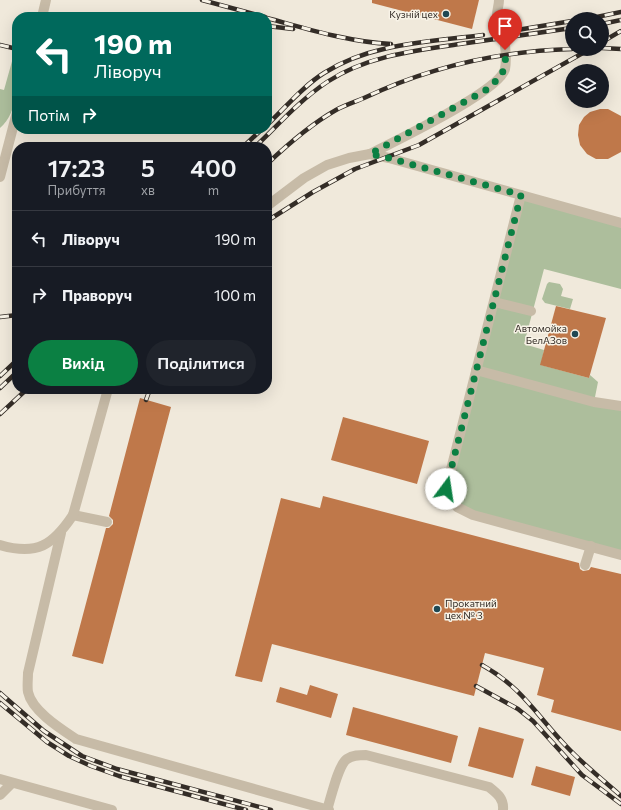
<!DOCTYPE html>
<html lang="uk">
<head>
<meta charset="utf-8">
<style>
	body { margin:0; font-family:Commissioner,sans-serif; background:#20242c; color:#f1f3f6; height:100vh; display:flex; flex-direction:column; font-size:15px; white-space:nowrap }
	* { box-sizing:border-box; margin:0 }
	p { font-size:13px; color:#9ea1a6 }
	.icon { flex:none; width:22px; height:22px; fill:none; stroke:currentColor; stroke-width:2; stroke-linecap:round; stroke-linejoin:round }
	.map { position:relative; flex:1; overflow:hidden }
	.side { position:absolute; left:12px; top:142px; width:260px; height:252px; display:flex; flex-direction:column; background:#171b24; border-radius:16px; box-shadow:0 4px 16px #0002 }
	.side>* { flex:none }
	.top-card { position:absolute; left:12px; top:12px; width:260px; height:122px; border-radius:16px; box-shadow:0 4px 16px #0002; background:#00695c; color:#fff; overflow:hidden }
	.tools { position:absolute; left:565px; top:12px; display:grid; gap:8px }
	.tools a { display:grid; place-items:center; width:44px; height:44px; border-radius:50%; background:#171b24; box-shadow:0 4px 16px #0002; font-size:20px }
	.pin { position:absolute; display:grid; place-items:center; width:34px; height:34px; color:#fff; margin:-41px -17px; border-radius:50% 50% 50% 0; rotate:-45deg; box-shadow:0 0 4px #0007 }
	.pin .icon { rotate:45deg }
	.me { position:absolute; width:44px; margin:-22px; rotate:14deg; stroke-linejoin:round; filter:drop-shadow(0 0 3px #0008) }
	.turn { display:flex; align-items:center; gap:14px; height:84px; padding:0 16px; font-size:18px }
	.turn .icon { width:52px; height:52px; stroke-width:2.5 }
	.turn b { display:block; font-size:28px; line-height:34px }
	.then { display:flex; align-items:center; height:38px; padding:0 16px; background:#0003; gap:8px; font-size:15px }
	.eta { display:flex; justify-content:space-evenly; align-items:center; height:68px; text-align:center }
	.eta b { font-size:24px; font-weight:600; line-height:28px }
	.cta { display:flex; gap:8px; margin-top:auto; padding:8px 16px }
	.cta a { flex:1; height:46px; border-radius:24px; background:#0b8043; color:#fff; font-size:16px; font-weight:600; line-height:46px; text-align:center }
	.cta a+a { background:#20242c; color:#f1f3f6 }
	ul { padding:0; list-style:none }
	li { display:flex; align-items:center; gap:12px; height:56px; padding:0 16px; border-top:1px solid #363941 }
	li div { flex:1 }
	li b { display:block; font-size:15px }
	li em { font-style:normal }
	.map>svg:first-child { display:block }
</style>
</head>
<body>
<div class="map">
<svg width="621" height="810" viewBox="0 0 621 810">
	<rect width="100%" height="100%" fill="#f0e9db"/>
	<g fill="#adbe9c">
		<path d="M14,54l3,1c0,24 3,56 -17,73v-39l4,1z"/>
		<path d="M521,195l100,28v66l-77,-20 -20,75 20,6 -3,15 48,13 1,-3 8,7 -4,20 27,4v148l-164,-47 -11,-18z"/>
		<path d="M549,282l11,2 3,5 -2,7 12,3 -3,10 -25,-6 -3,-4 5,-15z"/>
	</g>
	<g fill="#bf784a">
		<path d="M372,0h107l-7,29 -100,-26z"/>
		<path d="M600,109h8l13,7v36l-13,7h-12l-9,-5 -7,-9 -2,-10 1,-10 5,-8 6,-5z"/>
		<path d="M556,306l50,12 -17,60 -49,-13z"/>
		<path d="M140,398l31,9 -68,257 -31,-8 34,-128h3l4,-4v-4l-4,-4z"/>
		<path d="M343,417l86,24 -12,43 -86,-24z"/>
		<path d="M323,496l256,67 1,6 3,2 6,-1 2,-3 30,7v157l-70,-19 3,-12 -17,-5 7,-27 -59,-15 -11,43 -202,-52 -10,38 -27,-6 46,-178 39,10z"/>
		<path d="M310,685l28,9 -7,24 -55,-16 4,-15 27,8z"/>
		<path d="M353,707l105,29 -7,27 -105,-28z"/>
		<path d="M479,727l45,12 -11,39 -45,-12z"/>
		<path d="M536,766l39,11 -5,19 -39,-11z"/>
	</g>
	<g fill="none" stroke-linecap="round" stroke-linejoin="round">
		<g stroke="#c7bba7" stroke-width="10">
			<path d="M42,17l4,-17"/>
			<path d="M370,154c25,-13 129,-62 135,-85 2,-11 0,-26 -2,-37 -1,-5 -5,-11 -6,-17 0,-5 2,-10 2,-15"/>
			<path d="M0,177l17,-65"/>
			<path d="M521,195l-75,294 11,18 16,8 148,40"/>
			<path d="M267,206l37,-28 23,-13 22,-7 21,-4 19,4 232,65"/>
			<path d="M494,302l37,9"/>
			<path d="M476,370l118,32 27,4"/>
			<path d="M73,515l34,7"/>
			<path d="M61,533l-33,140c0,6 -1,13 0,19 4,19 33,37 48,47l253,71"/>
			<path d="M0,545c37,11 53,0 73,-30l35,-126"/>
			<path d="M585,565l6,-19"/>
			<path d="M0,779l112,31"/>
			<path d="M0,795l12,-12"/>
			<path d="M327,810c4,-12 11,-45 20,-51 6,-4 12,-4 19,-4l123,32c9,7 15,12 14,23"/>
		</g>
		<defs>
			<g id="rail">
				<path d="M202,0l63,17"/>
				<path d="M267,18c41,11 82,24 124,26"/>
				<path d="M587,19l34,-7"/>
				<path d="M602,24l19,-4"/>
				<path d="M267,26l26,3"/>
				<path d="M511,31l61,-10"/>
				<path d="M602,42l19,-11"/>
				<path d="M0,45l17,4"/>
				<path d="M602,48l19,1"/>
				<path d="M267,125c18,-17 36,-39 57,-52 47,-30 105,-31 159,-38"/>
				<path d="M243,147l19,-18"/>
				<path d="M255,147c23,-22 45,-47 72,-65 41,-27 92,-32 140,-39 35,-5 70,-10 105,-15"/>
				<path d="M267,164c19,-18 46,-41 69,-54 9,-5 19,-8 28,-12 65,-31 136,-47 208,-49"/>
				<path d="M267,221l46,-29 42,-23 64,-24 171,-96"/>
				<path d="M0,317l17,-2"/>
				<path d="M0,376l17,-16"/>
				<path d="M0,388l17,-16"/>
				<path d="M146,400l4,-11"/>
				<path d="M0,414l27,-25"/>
				<path d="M482,665c41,23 54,50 85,82 16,17 36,33 54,49"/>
				<path d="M476,686l42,23 15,12 49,54 39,29"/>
				<path d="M0,693l44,38 38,25 35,13 154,41"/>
				<path d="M0,703l47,39 22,14 22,10 28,10 127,34"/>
			</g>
		</defs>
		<use href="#rail" stroke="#342d27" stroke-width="4.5"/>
		<use href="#rail" stroke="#f8f3e7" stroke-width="3" stroke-dasharray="9" stroke-linecap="butt"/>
	</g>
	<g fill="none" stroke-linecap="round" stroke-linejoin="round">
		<path stroke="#0b8043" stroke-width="7" stroke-dasharray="0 12.6" d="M446,489l75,-294 -132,-37 -19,-4 116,-64c16,-14 21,-19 19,-40"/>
	</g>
	<g fill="#1f4853" stroke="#f8f3e7" stroke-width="1.5">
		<circle cx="446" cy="14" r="4"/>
		<circle cx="575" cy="334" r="4"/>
		<circle cx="437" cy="609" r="4"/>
	</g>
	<g text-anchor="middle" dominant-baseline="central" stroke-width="3" stroke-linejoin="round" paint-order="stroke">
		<g font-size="10" fill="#342d27" stroke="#f8f3e7" text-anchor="end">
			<text x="438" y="14">Кузній цех</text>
			<text x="567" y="328">Автомойка<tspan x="567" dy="12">БелАЗов</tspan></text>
			<text x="445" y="603" text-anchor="start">Прокатний<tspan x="445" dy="12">цех № 3</tspan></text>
		</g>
	</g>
</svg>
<div class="tools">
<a><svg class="icon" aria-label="search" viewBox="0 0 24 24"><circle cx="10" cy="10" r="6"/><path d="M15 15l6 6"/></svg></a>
<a><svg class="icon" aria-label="layers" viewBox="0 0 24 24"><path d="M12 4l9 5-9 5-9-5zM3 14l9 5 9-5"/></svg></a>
</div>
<div class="pin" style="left:505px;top:50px;background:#d93025"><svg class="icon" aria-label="arrive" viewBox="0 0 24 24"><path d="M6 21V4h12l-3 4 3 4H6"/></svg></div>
<svg class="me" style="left:446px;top:489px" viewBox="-20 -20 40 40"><circle r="19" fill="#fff"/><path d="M0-13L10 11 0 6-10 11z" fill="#0b8043"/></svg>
<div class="top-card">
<div class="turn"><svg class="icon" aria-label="left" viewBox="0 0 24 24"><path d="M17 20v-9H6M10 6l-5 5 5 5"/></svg><div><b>190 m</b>Ліворуч</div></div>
<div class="then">Потім<svg class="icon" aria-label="right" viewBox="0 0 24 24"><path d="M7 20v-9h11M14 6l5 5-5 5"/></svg></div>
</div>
<section class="side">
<div class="eta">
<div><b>17:23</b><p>Прибуття</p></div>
<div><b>5</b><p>хв</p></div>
<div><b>400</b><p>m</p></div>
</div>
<ul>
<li><svg class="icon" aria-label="left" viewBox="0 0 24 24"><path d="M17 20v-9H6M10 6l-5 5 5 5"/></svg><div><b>Ліворуч</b></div><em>190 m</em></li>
<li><svg class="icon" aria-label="right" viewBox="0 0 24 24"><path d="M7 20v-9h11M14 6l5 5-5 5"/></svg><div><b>Праворуч</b></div><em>100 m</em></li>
</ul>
<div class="cta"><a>Вихід</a><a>Поділитися</a></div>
</section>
</div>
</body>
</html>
